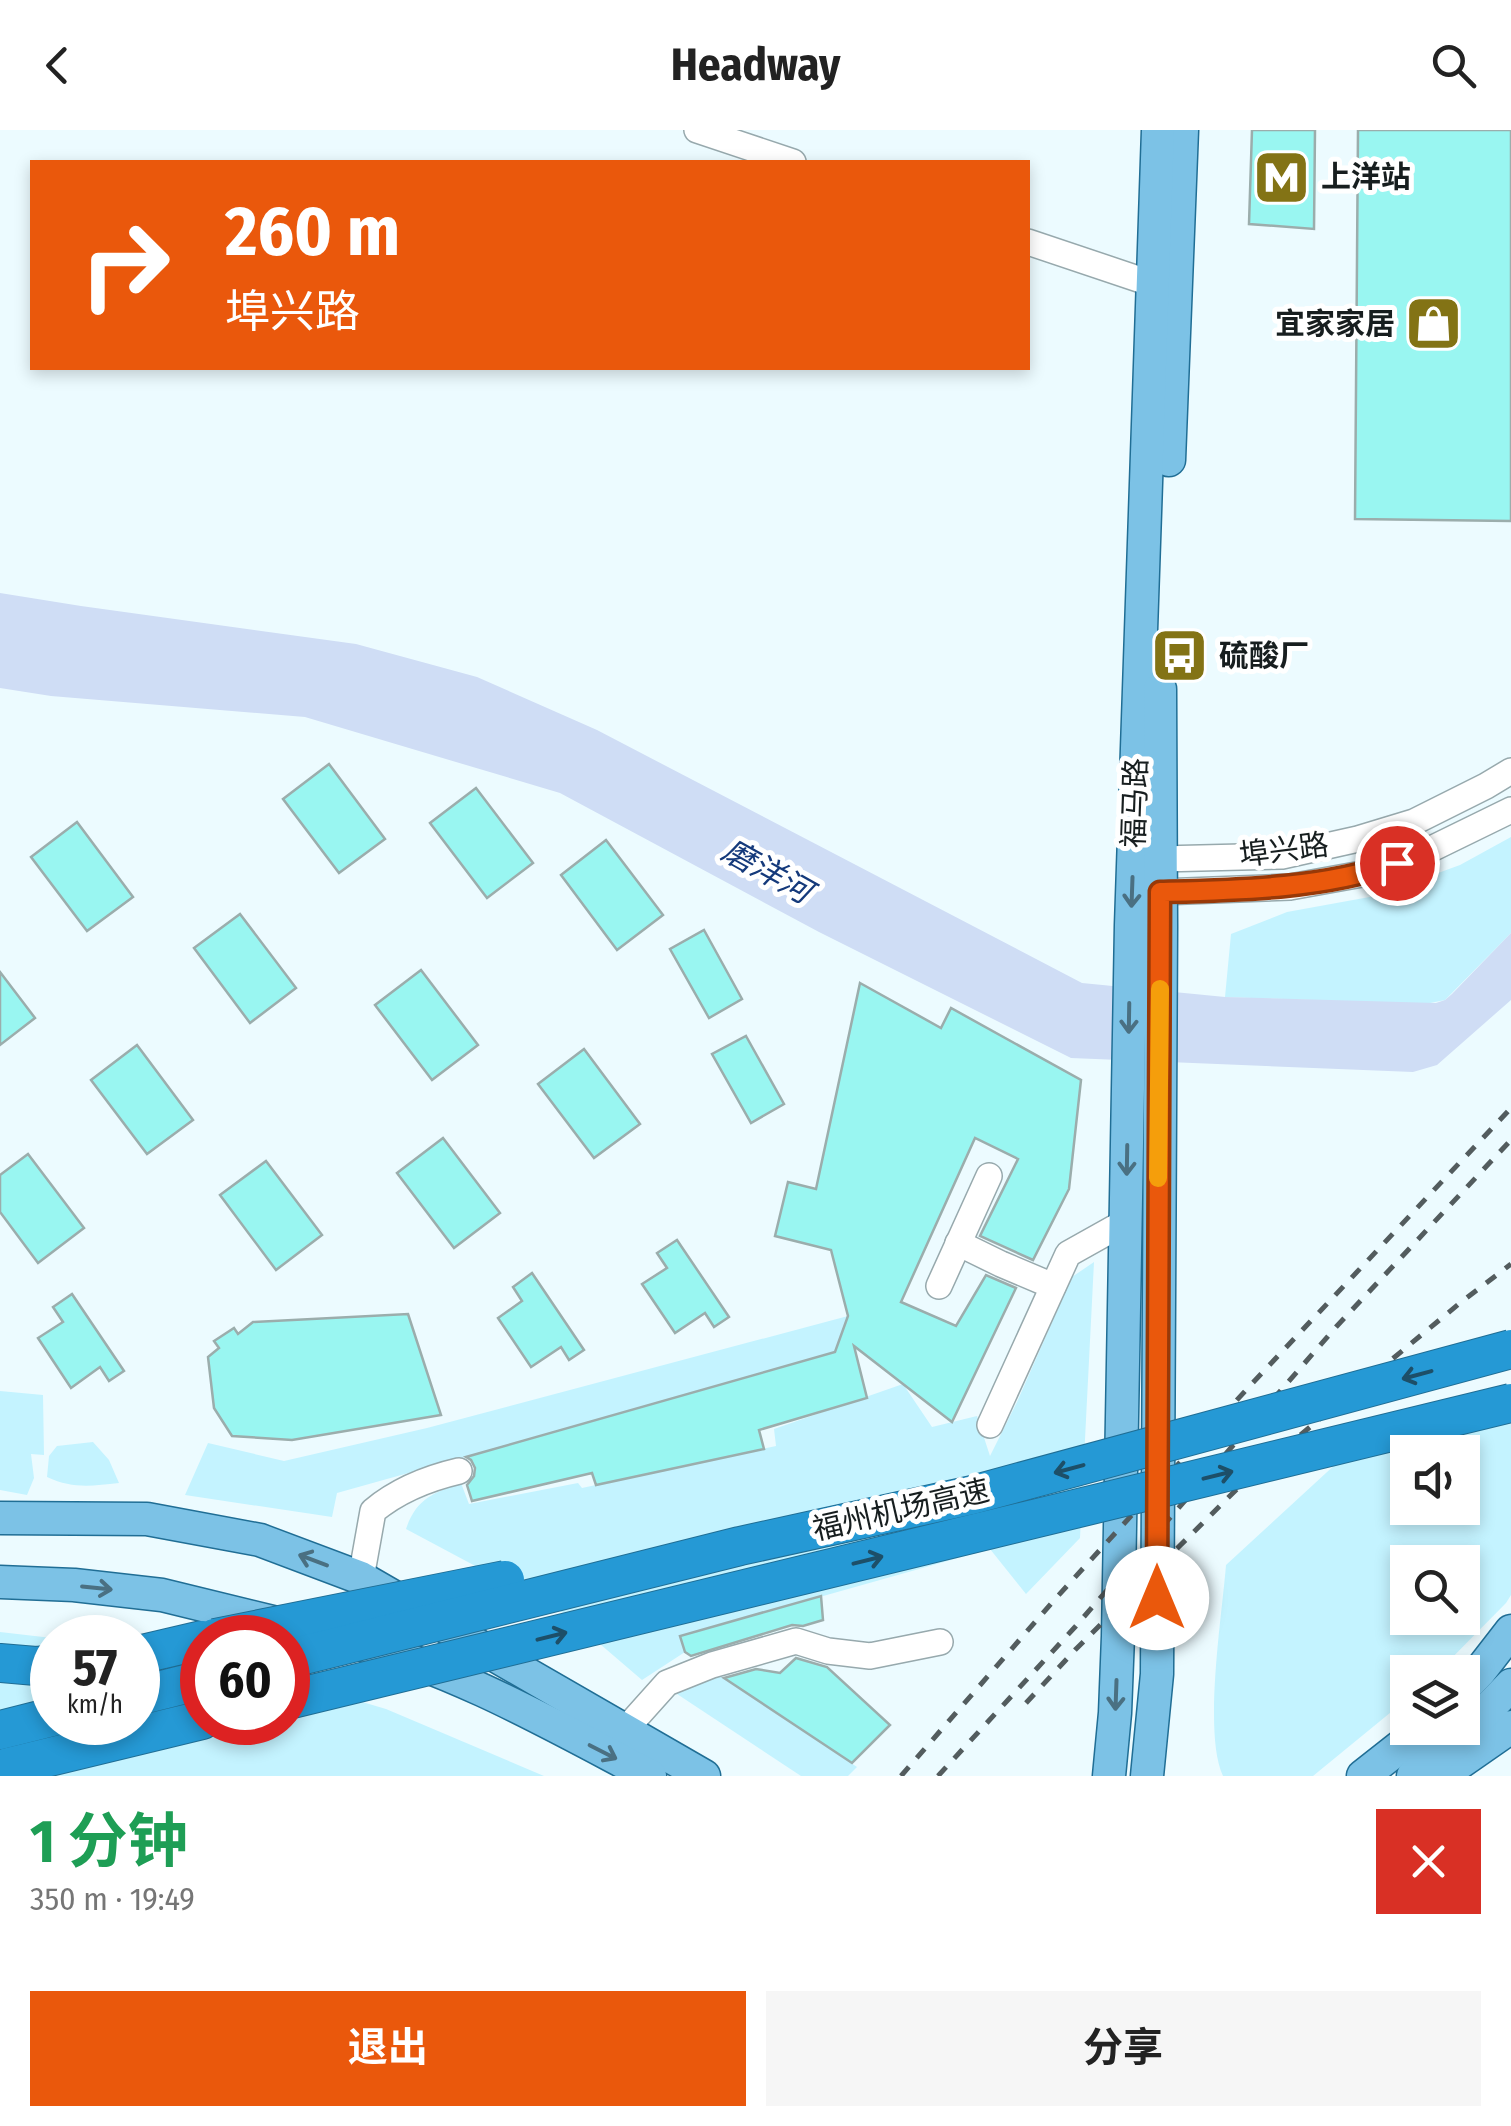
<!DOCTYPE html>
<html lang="zh">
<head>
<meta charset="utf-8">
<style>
	body { margin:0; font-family:"Fira Sans Condensed","Noto Sans SC",sans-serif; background:#f6f6f6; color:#222; height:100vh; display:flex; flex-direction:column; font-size:38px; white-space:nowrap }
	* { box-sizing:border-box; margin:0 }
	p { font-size:32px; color:#767676 }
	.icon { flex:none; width:55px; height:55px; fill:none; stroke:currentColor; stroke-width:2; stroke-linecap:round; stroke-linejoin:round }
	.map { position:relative; height:1646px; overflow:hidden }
	.side { display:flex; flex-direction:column; background:#fff; flex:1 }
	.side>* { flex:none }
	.banner { position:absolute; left:30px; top:30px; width:1000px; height:210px; border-radius:0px; box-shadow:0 5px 15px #0003; background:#ea580c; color:#fff; overflow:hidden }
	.fabs { position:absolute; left:1390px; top:1305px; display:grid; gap:20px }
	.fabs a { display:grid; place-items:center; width:90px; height:90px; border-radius:0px; background:#fff; box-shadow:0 5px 15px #0003; font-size:50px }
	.speed { position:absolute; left:30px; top:1485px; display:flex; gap:20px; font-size:50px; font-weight:700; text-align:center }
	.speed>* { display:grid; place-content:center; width:130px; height:130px; border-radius:50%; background:#fff; box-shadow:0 5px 15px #0003; line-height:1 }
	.speed small { font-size:25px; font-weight:400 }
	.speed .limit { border:15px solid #d22; background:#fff; color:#111 }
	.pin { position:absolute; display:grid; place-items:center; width:85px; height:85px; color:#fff; margin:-42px; border:5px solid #fff; border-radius:50%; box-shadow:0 2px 10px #0007 }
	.me { position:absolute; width:110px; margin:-55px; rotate:0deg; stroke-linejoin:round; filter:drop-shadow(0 0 8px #0008) }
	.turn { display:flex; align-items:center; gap:35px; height:210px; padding:0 30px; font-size:45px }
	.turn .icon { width:130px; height:130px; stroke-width:2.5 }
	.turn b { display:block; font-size:70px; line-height:85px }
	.round { display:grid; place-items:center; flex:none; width:105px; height:105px; border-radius:0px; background:#f6f6f6 }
	.headline { display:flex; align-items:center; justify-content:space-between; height:170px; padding:0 30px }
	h1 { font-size:60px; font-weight:700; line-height:75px; color:#1e9e55 }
	.button { display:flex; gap:20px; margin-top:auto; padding:20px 30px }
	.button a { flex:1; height:115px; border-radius:0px; background:#ea580c; color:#fff; font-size:40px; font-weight:700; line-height:115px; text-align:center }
	.button a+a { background:#f6f6f6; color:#222 }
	header { display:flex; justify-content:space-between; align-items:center; height:130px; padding:0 30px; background:#fff; font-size:45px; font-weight:700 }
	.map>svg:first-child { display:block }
</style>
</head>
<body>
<header><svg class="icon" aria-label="back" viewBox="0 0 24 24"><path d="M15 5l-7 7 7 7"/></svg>Headway<svg class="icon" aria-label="search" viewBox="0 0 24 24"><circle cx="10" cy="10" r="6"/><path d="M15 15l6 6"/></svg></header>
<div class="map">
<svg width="1511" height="1646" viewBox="0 0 1511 1646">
	<rect width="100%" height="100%" fill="#ecfbff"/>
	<g fill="#c4f3ff" fill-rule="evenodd">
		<path d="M1511,707v96l-66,67 -20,4 -200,-7 6,-63 56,-22 88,-16 85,-31z"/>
		<path d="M1094,1132l-14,276 -54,56 -36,-45 -309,87 4,16 -43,28 -77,-66 -159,-85c10,-30 27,-36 55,-46l8,21 109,-21 4,5 194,-42 -2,-17 129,-45 29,43 45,-11 13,40 27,-54 55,-125z"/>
		<path d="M848,1186l6,30 -100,30 -417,117 -5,24 -147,-22 23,-52 76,18 143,-33z"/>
		<path d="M0,1261l43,4 1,60 -13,-1 3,24 -7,17 -27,-5z"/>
		<path d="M1511,1287v178l-5,8 -68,69h-30l-1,27 -94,77h-90c-20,-43 -1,-160 3,-211l125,-115zM1408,1322h54v56h-54zM1408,1432h54v56h-54z"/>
		<path d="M93,1312l16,18 10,23c-28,3 -46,6 -72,-6l2,-21 8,-10z"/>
		<path d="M0,1502l52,6v84h86v-73l64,9v64h86v-42l98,29 158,67h-544z"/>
		<path d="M714,1542l143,95 -9,9h-47l-127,-84z"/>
	</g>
	<path fill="#cfddf5" d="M0,463l81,13 275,38 121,33 120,53 485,253 143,14 211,6 9,-3 7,-6 59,-61v67l-74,65 -24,7 -342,-14 -252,-126 -259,-139 -255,-76 -254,-21 -51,-8z"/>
	<g fill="#99f6f1" stroke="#9badac" stroke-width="2.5">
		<path d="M1252,0h63l-1,99 -65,-5z"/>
		<path d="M1358,0h153v391l-156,-2z"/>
		<path d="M329,634l56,75 -46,34 -56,-74z"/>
		<path d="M476,658l57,75 -46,35 -57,-75z"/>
		<path d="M77,692l56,75 -46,34 -56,-74z"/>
		<path d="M606,710l57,75 -46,35 -56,-75z"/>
		<path d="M240,784l56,74 -46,35 -56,-75z"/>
		<path d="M704,800l38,69 -33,19 -39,-69z"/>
		<path d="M421,840l57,75 -46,35 -57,-75z"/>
		<path d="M0,842l35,46 -35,27z"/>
		<path d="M860,853l81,45 10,-20 130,72 -12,109 -36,71 -53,-24 38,-77 -43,-21 -74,164 55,24 30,-51 30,13 -64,134 -98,-76 13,52 -108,32 5,19 -168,36 -4,-12 -120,28 -5,-16 7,-9 1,-8 -4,-8 -5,-3 369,-105 13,-36 -17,-66 -56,-14 13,-54 28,7z"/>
		<path d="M746,906l38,68 -33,19 -39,-69z"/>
		<path d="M137,915l56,75 -46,34 -56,-74z"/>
		<path d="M584,919l56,75 -46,34 -56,-74z"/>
		<path d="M443,1008l57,75 -46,35 -57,-75z"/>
		<path d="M28,1024l56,74 -46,35 -38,-51v-37z"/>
		<path d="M266,1031l56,74 -46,35 -56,-75z"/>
		<path d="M677,1110l52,77 -15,10 -9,-14 -30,20 -33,-49 25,-16 -10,-15z"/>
		<path d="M532,1143l52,77 -15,10 -8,-13 -30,20 -33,-49 24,-17 -9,-14z"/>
		<path d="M72,1164l52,77 -15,10 -9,-14 -29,21 -33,-50 25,-16 -10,-15z"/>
		<path d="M408,1184l33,101 -149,25 -60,-4 -18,-28 -6,-51 11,-9 -5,-7 20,-13 4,6 15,-12z"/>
		<path d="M821,1466l2,24 -20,6 -11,-1 -101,31 -6,-4 -5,-16z"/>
		<path d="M796,1528l31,9 63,58 -38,38 -128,-85 32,-9 24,4z"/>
	</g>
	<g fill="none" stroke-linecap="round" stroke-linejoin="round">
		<defs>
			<g id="minor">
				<path d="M697,0l96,32"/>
				<path d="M1028,112l125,42"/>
				<path d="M1160,729l122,-3 76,-17 56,-17 72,-36 25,-15"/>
				<path d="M1161,762l129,-5 83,-15 48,-18 90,-44"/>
				<path d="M958,1113l43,21 52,22"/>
				<path d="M939,1156l50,-110"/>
				<path d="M990,1295l78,-171 59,-33"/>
				<path d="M361,1448l12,-67c24,-20 56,-33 86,-40"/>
				<path d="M624,1601l43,-48 45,-18 84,-24 32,10 42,5 70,-14"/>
			</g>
			<g id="major">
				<path d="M1169,330l13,-330"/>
				<path d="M0,1388l147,1 113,21 101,38 343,198"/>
				<path d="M0,1452l74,3 88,10 119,29"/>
				<path d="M348,1511c106,27 205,84 302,135"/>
				<path d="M1462,1560l18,-19 31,-40"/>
				<path d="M1452,1638l59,-41"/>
				<path d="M1109,1646l6,-63 3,-77 13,-711 27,-795"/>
				<path d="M1147,1646l10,-102 4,-747 -1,-238"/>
				<path d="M1363,1646l61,-48"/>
				<path d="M1413,1646l42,-33 56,-58"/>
			</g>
			<g id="highway">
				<path d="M138,1525l64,-15"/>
				<path d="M0,1533l36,3 16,-2"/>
				<path d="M138,1566l64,-16"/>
				<path d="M0,1600l52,-13"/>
				<path d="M0,1639l202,-49"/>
			</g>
		</defs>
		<use href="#minor" stroke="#97a9ad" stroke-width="28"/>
		<use href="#major" stroke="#206e95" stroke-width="35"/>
		<use href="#highway" stroke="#206e95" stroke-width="40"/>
		<use href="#minor" stroke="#fff" stroke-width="25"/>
		<use href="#major" stroke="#7cc2e6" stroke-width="32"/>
		<use href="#highway" stroke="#2599d5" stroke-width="38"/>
		<g stroke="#535c5e" stroke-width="5" stroke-dasharray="12 12" stroke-linecap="butt">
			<path d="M1026,1573l50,-54 170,-169 214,-177 51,-39"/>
			<path d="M901,1646l155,-178 191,-209 264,-281"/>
			<path d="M938,1646l137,-149 261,-300 175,-187"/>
		</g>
		<defs>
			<g id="highway-bridge">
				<path d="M215,1508l290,-58"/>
				<path d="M288,1529l452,-113 232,-51 539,-146"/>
				<path d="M288,1570l1223,-297"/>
			</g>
		</defs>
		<use href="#highway-bridge" stroke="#206e95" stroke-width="40" stroke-linecap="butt"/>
		<use href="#highway-bridge" stroke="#2599d5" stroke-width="38"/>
	</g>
	<defs><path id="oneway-shaft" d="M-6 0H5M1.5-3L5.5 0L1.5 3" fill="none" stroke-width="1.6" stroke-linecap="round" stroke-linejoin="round" transform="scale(2.5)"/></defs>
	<g stroke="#4a7082">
		<use href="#oneway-shaft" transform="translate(1132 762) rotate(92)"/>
		<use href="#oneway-shaft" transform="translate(1129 888) rotate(91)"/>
		<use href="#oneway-shaft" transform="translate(1127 1030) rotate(91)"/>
		<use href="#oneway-shaft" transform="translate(313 1430) rotate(-159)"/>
		<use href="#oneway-shaft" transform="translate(97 1458) rotate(6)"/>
		<use href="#oneway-shaft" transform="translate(1116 1565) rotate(92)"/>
		<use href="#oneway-shaft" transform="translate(603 1622) rotate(27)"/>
	</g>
	<g stroke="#1d4f68">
		<use href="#oneway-shaft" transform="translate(1417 1245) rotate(165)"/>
		<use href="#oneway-shaft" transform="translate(1069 1339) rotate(165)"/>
		<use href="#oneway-shaft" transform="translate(1218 1345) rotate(-14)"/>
		<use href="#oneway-shaft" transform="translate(868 1430) rotate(-14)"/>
		<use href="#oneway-shaft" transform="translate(552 1506) rotate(-14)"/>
	</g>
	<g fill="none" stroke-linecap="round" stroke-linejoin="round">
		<defs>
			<path id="route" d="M1157,1468l3,-706c80,-2 161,-3 237,-29"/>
		</defs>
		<use href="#route" stroke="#983908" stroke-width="25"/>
		<use href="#route" stroke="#ea580c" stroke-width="18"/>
		<path stroke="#f59e0b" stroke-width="18" d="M1158,1048l2,-189"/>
	</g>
	<defs>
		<symbol id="metro-square" viewBox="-11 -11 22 22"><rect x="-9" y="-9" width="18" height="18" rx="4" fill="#837315" stroke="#fff"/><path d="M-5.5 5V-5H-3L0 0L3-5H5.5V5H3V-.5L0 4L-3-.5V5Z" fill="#fff"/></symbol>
		<symbol id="shop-square" viewBox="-11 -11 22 22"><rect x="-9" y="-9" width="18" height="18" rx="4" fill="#837315" stroke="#fff"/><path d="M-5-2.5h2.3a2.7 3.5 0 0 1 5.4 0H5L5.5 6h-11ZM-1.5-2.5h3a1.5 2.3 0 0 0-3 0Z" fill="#fff"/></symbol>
		<symbol id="bus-square" viewBox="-11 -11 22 22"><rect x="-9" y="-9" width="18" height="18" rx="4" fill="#837315" stroke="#fff"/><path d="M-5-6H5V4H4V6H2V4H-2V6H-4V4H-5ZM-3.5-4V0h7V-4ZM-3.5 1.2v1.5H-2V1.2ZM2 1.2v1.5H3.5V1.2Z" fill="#fff"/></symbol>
	</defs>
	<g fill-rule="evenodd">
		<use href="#metro-square" x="1250" y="16" width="63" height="63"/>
		<use href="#shop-square" x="1402" y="162" width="63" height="63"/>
		<use href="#bus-square" x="1148" y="494" width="63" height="63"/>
	</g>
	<g text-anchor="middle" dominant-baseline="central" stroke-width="10" stroke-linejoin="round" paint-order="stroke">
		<g font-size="30" font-weight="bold" fill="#171e1f" stroke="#fff" text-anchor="start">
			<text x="1321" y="47">上洋站</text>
			<text x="1395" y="194" text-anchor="end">宜家家居</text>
			<text x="1219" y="526">硫酸厂</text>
		</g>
		<g font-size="30" fill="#171e1f" stroke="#fff">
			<text transform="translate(1135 673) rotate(-88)">福马路</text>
			<text transform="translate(1284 720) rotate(-7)">埠兴路</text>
			<text transform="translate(901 1380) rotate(-13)">福州机场高速</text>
		</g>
		<g font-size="32" font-style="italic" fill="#153a7b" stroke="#fff">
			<text transform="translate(767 741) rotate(29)">磨洋河</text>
		</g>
	</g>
</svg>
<div class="fabs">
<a><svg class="icon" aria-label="sound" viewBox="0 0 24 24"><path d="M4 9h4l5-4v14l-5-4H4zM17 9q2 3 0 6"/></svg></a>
<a><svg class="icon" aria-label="search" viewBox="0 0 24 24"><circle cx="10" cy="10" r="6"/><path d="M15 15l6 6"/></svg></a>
<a><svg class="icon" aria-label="layers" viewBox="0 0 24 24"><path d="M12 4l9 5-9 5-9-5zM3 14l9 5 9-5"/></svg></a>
</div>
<div class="speed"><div>57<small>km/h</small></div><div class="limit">60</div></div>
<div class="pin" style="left:1397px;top:733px;background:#d93025"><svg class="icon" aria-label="arrive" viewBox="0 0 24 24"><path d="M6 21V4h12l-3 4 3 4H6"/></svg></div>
<svg class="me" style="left:1157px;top:1468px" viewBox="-20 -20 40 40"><circle r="19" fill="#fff"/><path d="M0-13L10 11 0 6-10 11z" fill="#ea580c"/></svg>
<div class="banner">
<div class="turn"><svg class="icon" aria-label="right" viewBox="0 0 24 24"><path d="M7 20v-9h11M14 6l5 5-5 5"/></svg><div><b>260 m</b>埠兴路</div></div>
</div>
</div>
<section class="side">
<div class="headline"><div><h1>1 分钟</h1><p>350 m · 19:49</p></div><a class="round" style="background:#d93025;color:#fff"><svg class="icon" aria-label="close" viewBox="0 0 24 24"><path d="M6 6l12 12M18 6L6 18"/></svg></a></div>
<div class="button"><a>退出</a><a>分享</a></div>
</section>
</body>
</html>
